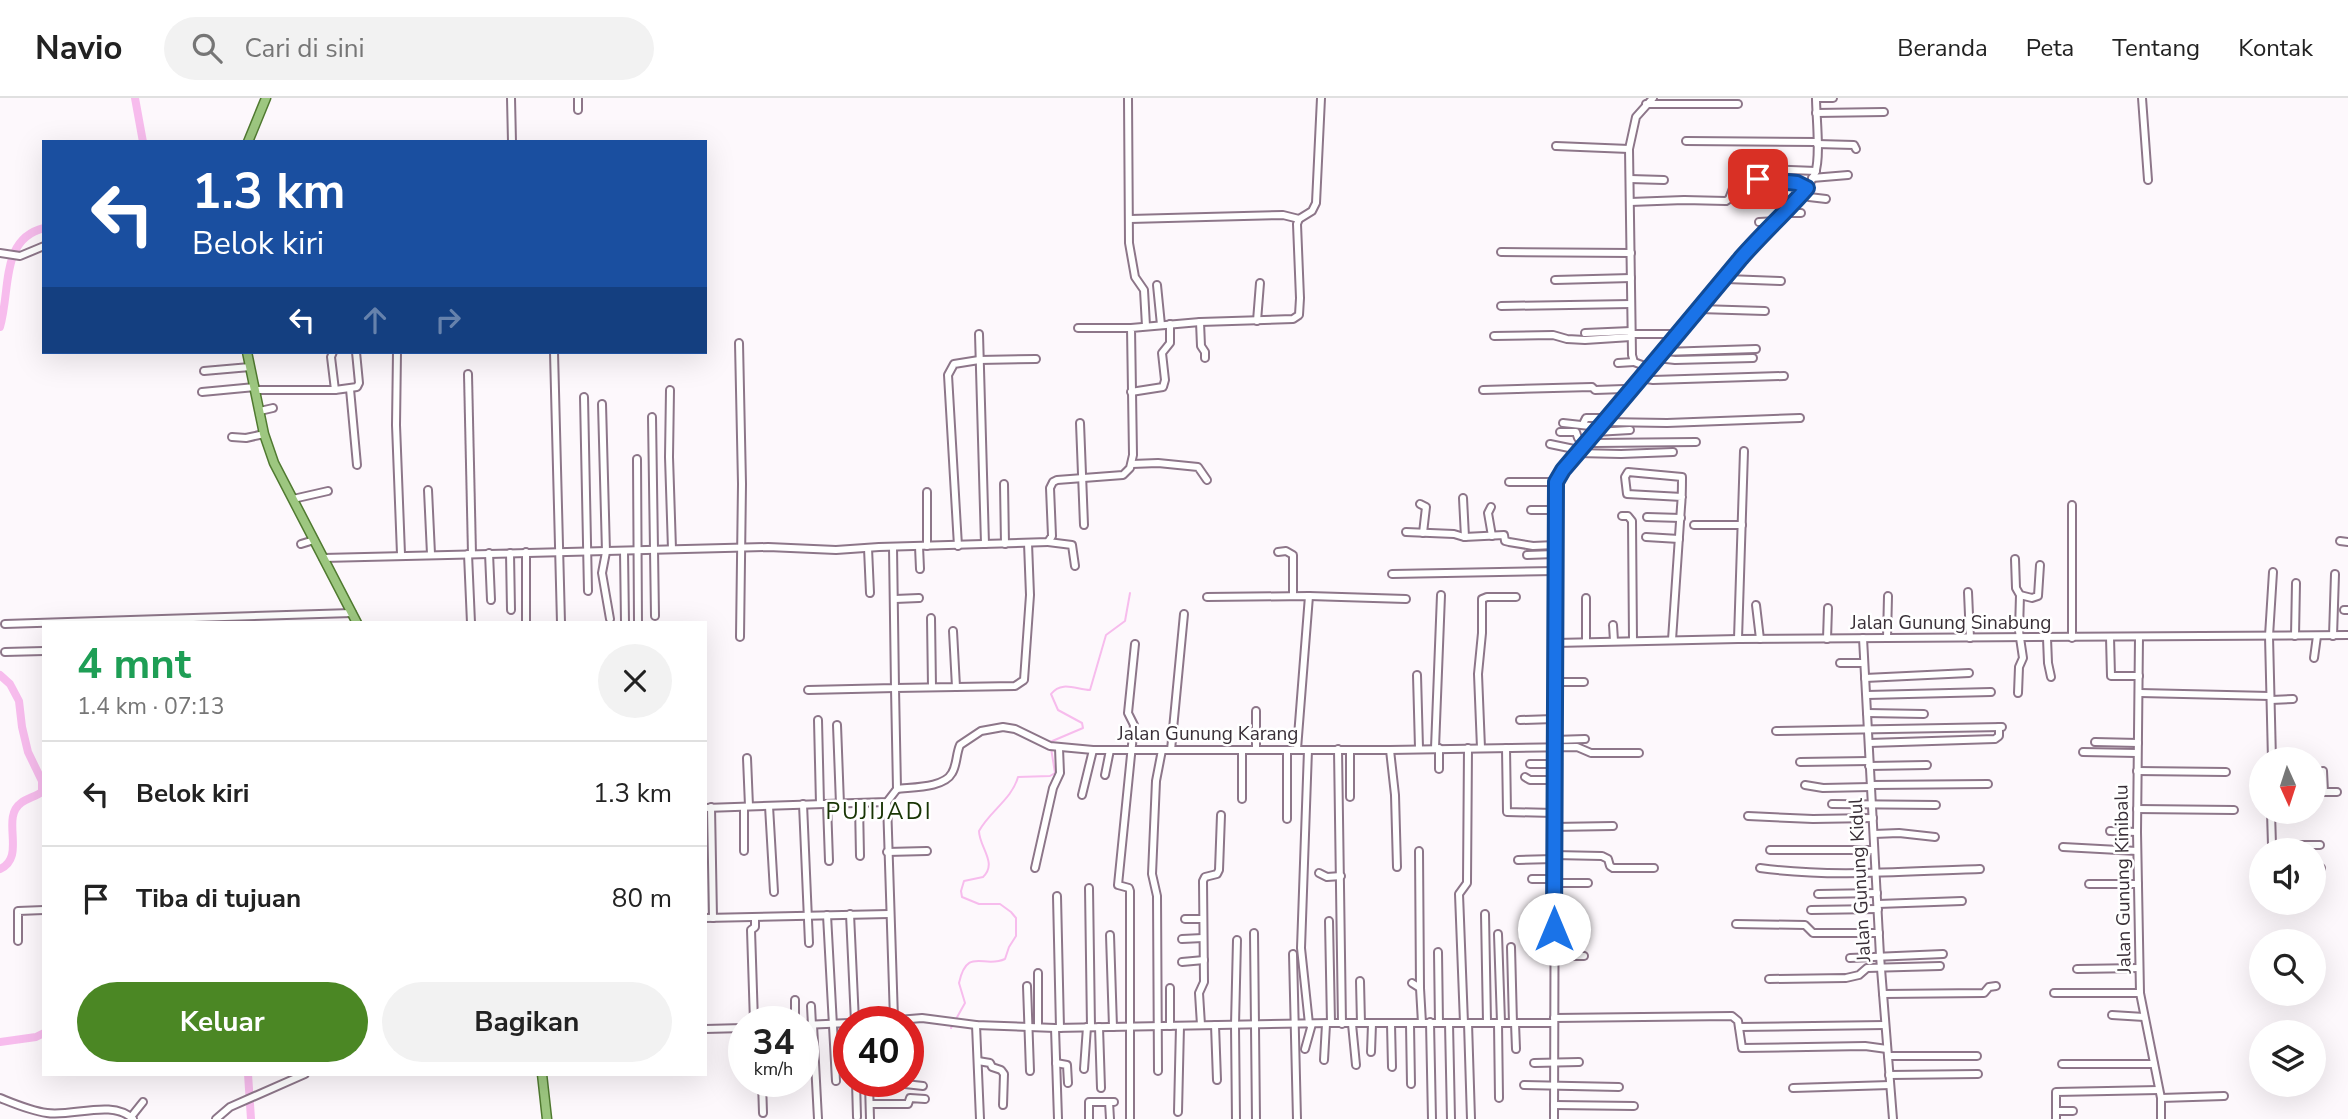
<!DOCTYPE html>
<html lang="id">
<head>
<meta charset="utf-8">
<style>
	body { margin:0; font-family:"Nunito Sans",sans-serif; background:#f2f2f2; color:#222; height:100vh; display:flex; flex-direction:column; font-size:26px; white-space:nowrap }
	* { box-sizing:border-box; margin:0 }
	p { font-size:23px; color:#767676 }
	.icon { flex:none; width:38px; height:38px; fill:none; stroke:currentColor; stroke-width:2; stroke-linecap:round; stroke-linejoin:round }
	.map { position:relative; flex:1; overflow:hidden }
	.details { position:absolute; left:42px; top:523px; width:665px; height:455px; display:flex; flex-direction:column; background:#fff; border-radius:0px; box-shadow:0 7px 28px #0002 }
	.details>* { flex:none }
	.top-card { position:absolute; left:42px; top:42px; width:665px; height:214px; border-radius:0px; box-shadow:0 7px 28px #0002; background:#1a4fa0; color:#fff; overflow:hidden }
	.needle { width:46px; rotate:177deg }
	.controls { position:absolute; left:2249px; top:649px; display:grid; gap:14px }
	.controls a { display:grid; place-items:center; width:77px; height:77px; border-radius:50%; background:#fff; box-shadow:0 7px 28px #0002; font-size:35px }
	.speed { position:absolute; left:728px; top:908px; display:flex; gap:14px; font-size:35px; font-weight:700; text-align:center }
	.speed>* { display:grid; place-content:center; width:91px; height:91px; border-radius:50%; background:#fff; box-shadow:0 7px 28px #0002; line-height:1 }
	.speed small { font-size:18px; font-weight:400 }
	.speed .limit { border:10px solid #d22; background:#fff; color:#111 }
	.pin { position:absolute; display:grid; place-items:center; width:60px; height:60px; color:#fff; margin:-30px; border-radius:14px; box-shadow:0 4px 10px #0006 }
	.me { position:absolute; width:77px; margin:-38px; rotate:0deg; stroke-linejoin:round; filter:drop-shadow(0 0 5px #0008) }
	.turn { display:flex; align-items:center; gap:24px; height:147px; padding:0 35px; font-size:32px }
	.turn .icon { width:91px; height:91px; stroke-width:2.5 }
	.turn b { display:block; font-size:49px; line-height:60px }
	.lanes { display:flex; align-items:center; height:66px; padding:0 35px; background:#0003; justify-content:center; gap:35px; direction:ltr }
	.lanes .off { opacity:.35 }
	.round { display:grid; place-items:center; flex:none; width:74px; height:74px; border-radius:37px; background:#f2f2f2 }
	.overview { display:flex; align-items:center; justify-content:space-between; height:119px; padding:0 35px }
	h1 { font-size:42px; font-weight:700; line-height:52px; color:#1e9e55 }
	.cta { display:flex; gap:14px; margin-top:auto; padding:14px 35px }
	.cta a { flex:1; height:80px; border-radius:42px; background:#4b8724; color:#fff; font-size:28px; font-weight:700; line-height:80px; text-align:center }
	.cta a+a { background:#f2f2f2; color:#222 }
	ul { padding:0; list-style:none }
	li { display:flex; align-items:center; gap:21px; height:105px; padding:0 35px; border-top:2px solid #e0e0e0 }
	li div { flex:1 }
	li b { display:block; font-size:26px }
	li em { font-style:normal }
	header { display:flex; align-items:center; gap:42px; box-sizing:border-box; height:98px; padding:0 35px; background:#fff; border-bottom:2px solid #e0e0e0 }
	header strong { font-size:33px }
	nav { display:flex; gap:38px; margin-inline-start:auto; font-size:24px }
	.search { width:490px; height:63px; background:#f2f2f2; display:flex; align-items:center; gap:18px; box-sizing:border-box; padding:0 24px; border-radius:38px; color:#767676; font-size:26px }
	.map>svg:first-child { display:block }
</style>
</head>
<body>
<header>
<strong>Navio</strong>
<div class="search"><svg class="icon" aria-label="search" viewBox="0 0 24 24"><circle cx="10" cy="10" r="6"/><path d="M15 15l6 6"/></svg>Cari di sini</div>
<nav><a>Beranda</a><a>Peta</a><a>Tentang</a><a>Kontak</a></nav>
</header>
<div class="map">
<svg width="2348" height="1021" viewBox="0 0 2348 1021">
	<rect width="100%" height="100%" fill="#fdf8fc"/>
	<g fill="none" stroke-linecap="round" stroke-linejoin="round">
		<g stroke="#f7bced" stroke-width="2">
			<path d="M1050,644l33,-14 -1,-5 -24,-13 -7,-16c11,-14 26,-4 39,-4l16,-55 19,-14 5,-28"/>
			<path d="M951,930l14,-25 -6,-20c8,-37 25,-14 46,-24l4,-12 7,-11v-18l-5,-6 -11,-8h-21l-17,-7 -1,-6 3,-10 19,-4c15,-14 -4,-30 -4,-46 11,-20 33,-32 39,-54l32,-1 5,-3 -4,-25"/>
		</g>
		<g stroke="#f7bced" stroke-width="8">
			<path d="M135,0l8,44"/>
			<path d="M0,229c11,-38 0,-88 44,-99"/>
			<path d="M0,577l10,9 9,17 3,26 6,25 14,29v11c-7,5 -15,6 -21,11 -21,15 6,54 -21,66"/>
			<path d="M0,944l36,-5 8,-4"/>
			<path d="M248,976l3,45"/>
		</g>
		<defs>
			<g id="minor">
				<path d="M511,0l1,44"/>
				<path d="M578,0v12"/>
				<path d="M1128,0l1,145 6,34 9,13 2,36"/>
				<path d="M1816,0h17"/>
				<path d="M2142,0l6,82"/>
				<path d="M1646,6h92"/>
				<path d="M1816,15l68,-1"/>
				<path d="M1686,43l131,1"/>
				<path d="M1817,46l37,1 2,4"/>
				<path d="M1556,48l73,3"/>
				<path d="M1812,80l36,-3"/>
				<path d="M1630,81l34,1"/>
				<path d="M1744,83l1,-13 71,3"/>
				<path d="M1803,93l6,6 17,2"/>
				<path d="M1630,104l54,-2 42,1 3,-2 6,-16c19,-8 54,-6 71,5"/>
				<path d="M1785,115h16"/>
				<path d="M1130,121l153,-4 16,4"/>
				<path d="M1759,124l19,-1"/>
				<path d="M1501,154l130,1"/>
				<path d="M0,155l20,3 24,-10"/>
				<path d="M1726,181l55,2"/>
				<path d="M1555,182l76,-2"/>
				<path d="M1157,187l4,40"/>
				<path d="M1501,208l130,-2"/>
				<path d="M1699,211l66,2"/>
				<path d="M1257,223l3,-38"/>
				<path d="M1200,224l1,24 4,6v6"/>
				<path d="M1078,230h53"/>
				<path d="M1585,235l46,-2"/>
				<path d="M979,236l6,210"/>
				<path d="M1631,236h45"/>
				<path d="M1494,238l59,-1 14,4 18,1 46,-3"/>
				<path d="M739,245l3,141 -2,153"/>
				<path d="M333,254l-2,5 4,33"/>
				<path d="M397,254l-1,73 5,129"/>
				<path d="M554,254l7,271"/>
				<path d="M1663,254l93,-3"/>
				<path d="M1657,260l18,2 78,-2"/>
				<path d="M1618,265l16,-1"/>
				<path d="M1650,270l-16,-6 -2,-7 -3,-206 7,-32 17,-19"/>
				<path d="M204,273l46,-4"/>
				<path d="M468,276l4,180"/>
				<path d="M1640,280l13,2 131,-4"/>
				<path d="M350,291l7,76"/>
				<path d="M256,292h79l22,-3 2,-4 -3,-31"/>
				<path d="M670,292l-1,67 3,92"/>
				<path d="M1483,292l109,-3 3,3 29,-1 4,2"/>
				<path d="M202,294l53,-5"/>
				<path d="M1131,294l32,-5 2,-7 -3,-27 8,-10v-19"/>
				<path d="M584,299l4,194"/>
				<path d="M602,306l4,148 -4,21 8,46"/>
				<path d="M260,313l13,-3"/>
				<path d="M652,319l3,199"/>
				<path d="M1603,324l64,1 133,-5"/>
				<path d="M1080,325l4,102"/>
				<path d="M1563,325l36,4"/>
				<path d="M1583,326l3,-6h20"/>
				<path d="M1560,334h16l2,6 16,5 102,-1"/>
				<path d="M1595,334l35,-2"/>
				<path d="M232,339l14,1 18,-4"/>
				<path d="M1550,346l24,5 3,4 44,1 52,-2"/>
				<path d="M637,361l1,164"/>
				<path d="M1132,366l26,-1 40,4 9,13"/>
				<path d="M1509,384h47"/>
				<path d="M1004,386l1,60"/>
				<path d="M428,392l3,64"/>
				<path d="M1463,400l2,39"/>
				<path d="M293,401l35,-8"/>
				<path d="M1420,406l6,3 -3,26"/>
				<path d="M1491,409l-3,6 4,23"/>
				<path d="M1531,412h24"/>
				<path d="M1622,418h6l4,5 1,120"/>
				<path d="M1647,419l34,1"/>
				<path d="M1694,427h48"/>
				<path d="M1406,434l48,2 10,3 40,-2 1,6 4,1 24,4 22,-1"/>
				<path d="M1646,439l33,2"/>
				<path d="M2340,443l8,1"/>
				<path d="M1048,444l24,3 3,21"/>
				<path d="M301,446l13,-4"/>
				<path d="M919,448l1,23"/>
				<path d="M927,448v-54"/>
				<path d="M958,448l-10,-171 6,-11 25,-4 57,-1"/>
				<path d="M868,450l2,45"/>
				<path d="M624,453l1,72"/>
				<path d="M526,454v71"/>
				<path d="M1278,454l8,-1 7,4v41"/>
				<path d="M489,455l2,47"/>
				<path d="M510,455l1,57"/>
				<path d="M468,456l3,69"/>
				<path d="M1527,457l28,-1"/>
				<path d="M323,460l445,-11 68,3 43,-3 169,-5 4,-6 -2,-48 3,-6 4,-2 66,-5 7,-7 3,-13 -2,-127 69,-6 93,-3 6,-4 1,-17 -3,-74 2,-5 13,-8 4,-8 5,-105"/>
				<path d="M2015,461l1,29 4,7 -1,36 4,27 -4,9 -1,26"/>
				<path d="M1392,476l163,-3"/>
				<path d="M1968,494l2,46"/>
				<path d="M2020,497l12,3 6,-2 2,-31"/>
				<path d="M1309,498l97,3"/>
				<path d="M1207,499l102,-1 -12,153"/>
				<path d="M1586,500v44"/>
				<path d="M895,501l24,-1"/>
				<path d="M1756,507l4,34"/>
				<path d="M2344,512h4"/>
				<path d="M931,520l1,69"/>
				<path d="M5,526l347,-11"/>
				<path d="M1613,527l1,16"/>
				<path d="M2295,538l1,-53"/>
				<path d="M2333,538l2,-62"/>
				<path d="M2110,539l1,39h28"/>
				<path d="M2139,539l-2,195 3,161 21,105v21"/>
				<path d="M1863,540l17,318 13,163"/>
				<path d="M1887,540l1,-42"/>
				<path d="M2047,540l1,25 3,14"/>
				<path d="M2072,540v-133"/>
				<path d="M1738,541l6,-188"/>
				<path d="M1827,541l1,-31"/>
				<path d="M1672,542l9,-133c1,-10 1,-20 1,-30l-54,-5 -3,5 2,17 55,3"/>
				<path d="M1555,545l183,-4 610,-4"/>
				<path d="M5,554l39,-1"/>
				<path d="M2314,560l3,-22"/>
				<path d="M1840,565h24"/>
				<path d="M1417,577l2,73"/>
				<path d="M1865,580l104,-5"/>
				<path d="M1554,584h30"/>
				<path d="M956,589l59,-1 9,-6 6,-85 -2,-52"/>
				<path d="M808,592l87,-2 -2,-141"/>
				<path d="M2140,595l130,3"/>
				<path d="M1867,597l124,-3"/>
				<path d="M2271,602l22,-1"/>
				<path d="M1256,613v39"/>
				<path d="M1867,615l57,1"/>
				<path d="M818,622l2,84"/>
				<path d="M1520,622l34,-1"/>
				<path d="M837,627l3,79"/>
				<path d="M1776,633l226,-4"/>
				<path d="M1554,642l31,-1"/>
				<path d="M2095,644l43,1"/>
				<path d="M1869,645l126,-4 4,-3v-9"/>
				<path d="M1435,650l6,-153"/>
				<path d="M1439,650v21"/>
				<path d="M1481,650l-3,-74 4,-41v-34l5,-2h29"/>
				<path d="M1506,650l1,64 47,1"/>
				<path d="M1338,651l4,275"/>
				<path d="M1171,652l13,-136"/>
				<path d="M1242,652v49"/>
				<path d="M1308,652l-7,198 8,76"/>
				<path d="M1350,652v47"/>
				<path d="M1390,652l5,45 2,72"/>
				<path d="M2083,654l54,1"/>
				<path d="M747,660l2,48"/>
				<path d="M2272,662l-3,-124 4,-64"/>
				<path d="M1800,664l69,-1"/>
				<path d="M1530,666h24"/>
				<path d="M1869,668l58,-1"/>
				<path d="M2137,673l89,1"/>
				<path d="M2323,673l1,21"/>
				<path d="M1105,677l5,-25"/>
				<path d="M1525,679l5,3h24"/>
				<path d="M1805,687l18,3 48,-1"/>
				<path d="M1871,687l117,-1"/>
				<path d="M897,691c15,-2 47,-1 55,-16 5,-8 4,-19 8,-28l21,-14 22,-4 12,2 35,17 43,4h297l187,-3 14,6h48"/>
				<path d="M2314,694h23"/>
				<path d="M1082,697l11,-45"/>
				<path d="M887,704l7,217"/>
				<path d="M803,706l6,139"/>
				<path d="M827,706l2,57"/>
				<path d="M859,706l1,52"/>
				<path d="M1832,706l104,1"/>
				<path d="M769,708l5,86"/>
				<path d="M711,709l2,111"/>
				<path d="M744,709v44"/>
				<path d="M705,710l182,-6 10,-13 -2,-101 61,-1 -3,-56"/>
				<path d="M2137,711l97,1"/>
				<path d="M2271,714l1,33h48"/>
				<path d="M1748,718l65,3 60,-1"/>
				<path d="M1287,721v-69"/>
				<path d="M1554,729l59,-1"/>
				<path d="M2110,733l27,1"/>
				<path d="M1874,736l25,-1 36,4"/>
				<path d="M2063,749l74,4"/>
				<path d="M1770,752h104"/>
				<path d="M1419,753l1,137"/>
				<path d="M887,754l40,-1"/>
				<path d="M1554,757l48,1 6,3 2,7 3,2h41"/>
				<path d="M1518,762l36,-1"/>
				<path d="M1035,770l18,-80 7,-15 -1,-25"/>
				<path d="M1760,770c73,10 147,3 220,1"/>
				<path d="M2314,770h7"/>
				<path d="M1319,775l8,4 14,-1"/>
				<path d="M1532,781h22"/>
				<path d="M1554,785h34"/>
				<path d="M2089,786h49"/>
				<path d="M1089,790l2,139"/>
				<path d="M1818,796l59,-1"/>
				<path d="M1057,798l3,132"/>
				<path d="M1878,806l84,-3"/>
				<path d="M1811,812l67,-1"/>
				<path d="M850,816l5,108"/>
				<path d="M1485,816l2,108"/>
				<path d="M827,817l9,166"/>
				<path d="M705,820l184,-4"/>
				<path d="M1185,821h18"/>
				<path d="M1329,823l2,102"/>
				<path d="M1736,826l69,1 8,8h66"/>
				<path d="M1254,835l2,186"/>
				<path d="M1498,836l3,88"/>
				<path d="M1110,837l3,92"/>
				<path d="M1182,841l21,-1"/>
				<path d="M18,843v-30l26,-1"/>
				<path d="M1511,849l2,76"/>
				<path d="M1438,854l1,71"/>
				<path d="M1293,856l4,165"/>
				<path d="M1554,858h30"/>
				<path d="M1850,860l93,-4"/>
				<path d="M1182,864l22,-2"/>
				<path d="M2077,871l62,-1"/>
				<path d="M1769,881l77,-1 13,-3 8,-7 73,-2"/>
				<path d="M1360,883l1,42"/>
				<path d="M1412,885l8,5 2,35"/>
				<path d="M1027,888l3,85"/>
				<path d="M1170,890v38"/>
				<path d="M2054,895h86"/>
				<path d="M1883,896l101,-1 5,-6 7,-1"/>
				<path d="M811,908l1,19"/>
				<path d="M2112,917l32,2"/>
				<path d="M1554,920l178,-2 6,5 4,27 123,-2 22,3"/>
				<path d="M754,924l-3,-92 4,-3v-9"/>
				<path d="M795,924v-22"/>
				<path d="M874,924l48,-4 54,7 79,3 276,-5h223"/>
				<path d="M1430,924l2,97"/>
				<path d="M1449,925l2,96"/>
				<path d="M1464,925l-5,-129 8,-11 1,-135"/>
				<path d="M1468,925l3,96"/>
				<path d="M1498,925l1,75"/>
				<path d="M1515,925l1,26"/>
				<path d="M1352,926l4,41"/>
				<path d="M1391,926l1,43"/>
				<path d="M1410,926l1,60"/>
				<path d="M803,927l46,-2"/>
				<path d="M813,927l5,94"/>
				<path d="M976,927l4,94"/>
				<path d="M1201,927l-2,-32 5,-11 -1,-101 2,-4 12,-3 2,-4 2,-55"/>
				<path d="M1215,927l2,55"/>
				<path d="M1038,929v-54"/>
				<path d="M1099,929l2,61"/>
				<path d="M1739,929l146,-2"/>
				<path d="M1055,930l3,91"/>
				<path d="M705,931l39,-1"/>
				<path d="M1305,951l7,-25"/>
				<path d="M1371,954l1,-28"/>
				<path d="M1888,958h89"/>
				<path d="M1324,962l2,-36"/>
				<path d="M978,963l12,2 2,4 9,3 3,4 -1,31"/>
				<path d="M1056,965l11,2 1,18"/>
				<path d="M1534,965l45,-1"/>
				<path d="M2062,966h92"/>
				<path d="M1084,971l3,-42"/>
				<path d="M1158,973l-1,-175 -5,-22 4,-93 6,-31"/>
				<path d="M1889,977l89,-1"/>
				<path d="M762,984l1,31"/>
				<path d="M856,984l1,35"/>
				<path d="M869,985l1,36"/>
				<path d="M869,987l27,-2 27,3"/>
				<path d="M1524,987l95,2"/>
				<path d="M1793,990l97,-3"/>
				<path d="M0,1000c15,6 31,13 47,15 26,4 65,-14 86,6"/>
				<path d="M2161,1000l63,-2"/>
				<path d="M1109,1004l1,17"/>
				<path d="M870,1006h38l2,-6 15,1"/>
				<path d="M1554,1007l80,1"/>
				<path d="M2056,1013h17"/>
				<path d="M1178,1014l2,-86"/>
				<path d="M131,1019l12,-15"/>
				<path d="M2056,1020v-26l103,-2"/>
				<path d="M216,1021l14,-12 75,-33"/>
				<path d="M1089,1021v-17h25"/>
				<path d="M1130,1021v-228l-1,-3 -11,-3 16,-160 -6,-12 7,-69"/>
				<path d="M1236,1021l-1,-94 2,-85"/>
				<path d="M1554,1021l2,-637 7,-12c60,-70 119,-142 179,-213 20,-22 63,-57 73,-84 6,-15 1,-57 1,-75"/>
			</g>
			<g id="major">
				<path d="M248,44l18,-44"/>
				<path d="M247,254l17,82 10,29 83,160"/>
				<path d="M542,976l5,45"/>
			</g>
		</defs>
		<use href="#minor" stroke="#8d7689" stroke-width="10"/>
		<use href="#major" stroke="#507a30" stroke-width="11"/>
		<use href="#minor" stroke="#fff" stroke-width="6"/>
		<use href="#major" stroke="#9dc780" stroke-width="8"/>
	</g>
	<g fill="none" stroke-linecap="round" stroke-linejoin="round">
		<defs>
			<path id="route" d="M1554,831l2,-447 7,-12c60,-70 119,-141 178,-212 21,-24 45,-46 66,-70l-10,-5 -39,-4"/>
		</defs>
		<use href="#route" stroke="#114b97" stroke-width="18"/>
		<use href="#route" stroke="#1a73e8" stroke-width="12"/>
	</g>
	<g text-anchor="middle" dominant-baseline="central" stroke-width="5" stroke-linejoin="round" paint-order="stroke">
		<g font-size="19" fill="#392f37" stroke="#fff">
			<text x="1951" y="525">Jalan Gunung Sinabung</text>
			<text x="1208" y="636">Jalan Gunung Karang</text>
			<text transform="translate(2123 781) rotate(-91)">Jalan Gunung Kinibalu</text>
			<text transform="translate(1860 782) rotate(-93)">Jalan Gunung Kidul</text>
		</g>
		<g font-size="23" letter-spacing="2" fill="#183404" stroke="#fff">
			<text x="879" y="713">PUJIJADI</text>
		</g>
	</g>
</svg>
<div class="controls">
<a><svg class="needle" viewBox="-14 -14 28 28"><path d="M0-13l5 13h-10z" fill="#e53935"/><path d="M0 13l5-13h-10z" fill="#767676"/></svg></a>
<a><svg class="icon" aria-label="sound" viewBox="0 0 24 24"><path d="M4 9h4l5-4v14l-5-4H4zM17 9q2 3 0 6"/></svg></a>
<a><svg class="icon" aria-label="search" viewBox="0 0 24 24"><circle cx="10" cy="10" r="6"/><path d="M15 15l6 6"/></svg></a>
<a><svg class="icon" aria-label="layers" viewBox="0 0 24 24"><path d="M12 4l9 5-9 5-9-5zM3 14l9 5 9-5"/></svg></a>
</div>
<div class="speed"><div>34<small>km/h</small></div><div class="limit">40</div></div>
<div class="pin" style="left:1758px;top:81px;background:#d93025"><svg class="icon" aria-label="arrive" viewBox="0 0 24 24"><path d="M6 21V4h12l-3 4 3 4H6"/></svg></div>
<svg class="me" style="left:1554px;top:831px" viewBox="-20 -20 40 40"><circle r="19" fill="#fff"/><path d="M0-13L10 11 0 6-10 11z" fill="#1a73e8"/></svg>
<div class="top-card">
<div class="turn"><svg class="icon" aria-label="left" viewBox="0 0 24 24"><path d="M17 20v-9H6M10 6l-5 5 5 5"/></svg><div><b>1.3 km</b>Belok kiri</div></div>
<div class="lanes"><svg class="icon" aria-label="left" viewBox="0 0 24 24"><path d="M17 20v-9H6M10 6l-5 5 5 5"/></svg><svg class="icon off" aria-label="ahead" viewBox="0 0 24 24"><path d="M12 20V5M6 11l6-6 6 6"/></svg><svg class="icon off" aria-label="right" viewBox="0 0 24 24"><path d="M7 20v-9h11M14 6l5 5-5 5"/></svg></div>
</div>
<section class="details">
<div class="overview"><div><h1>4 mnt</h1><p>1.4 km · 07:13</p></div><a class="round"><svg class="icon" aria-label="close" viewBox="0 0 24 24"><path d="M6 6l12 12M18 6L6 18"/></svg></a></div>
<ul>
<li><svg class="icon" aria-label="left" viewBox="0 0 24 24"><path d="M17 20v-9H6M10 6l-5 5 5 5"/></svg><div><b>Belok kiri</b></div><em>1.3 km</em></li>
<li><svg class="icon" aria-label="arrive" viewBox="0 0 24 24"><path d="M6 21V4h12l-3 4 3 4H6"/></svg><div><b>Tiba di tujuan</b></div><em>80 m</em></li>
</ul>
<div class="cta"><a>Keluar</a><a>Bagikan</a></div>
</section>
</div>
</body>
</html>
